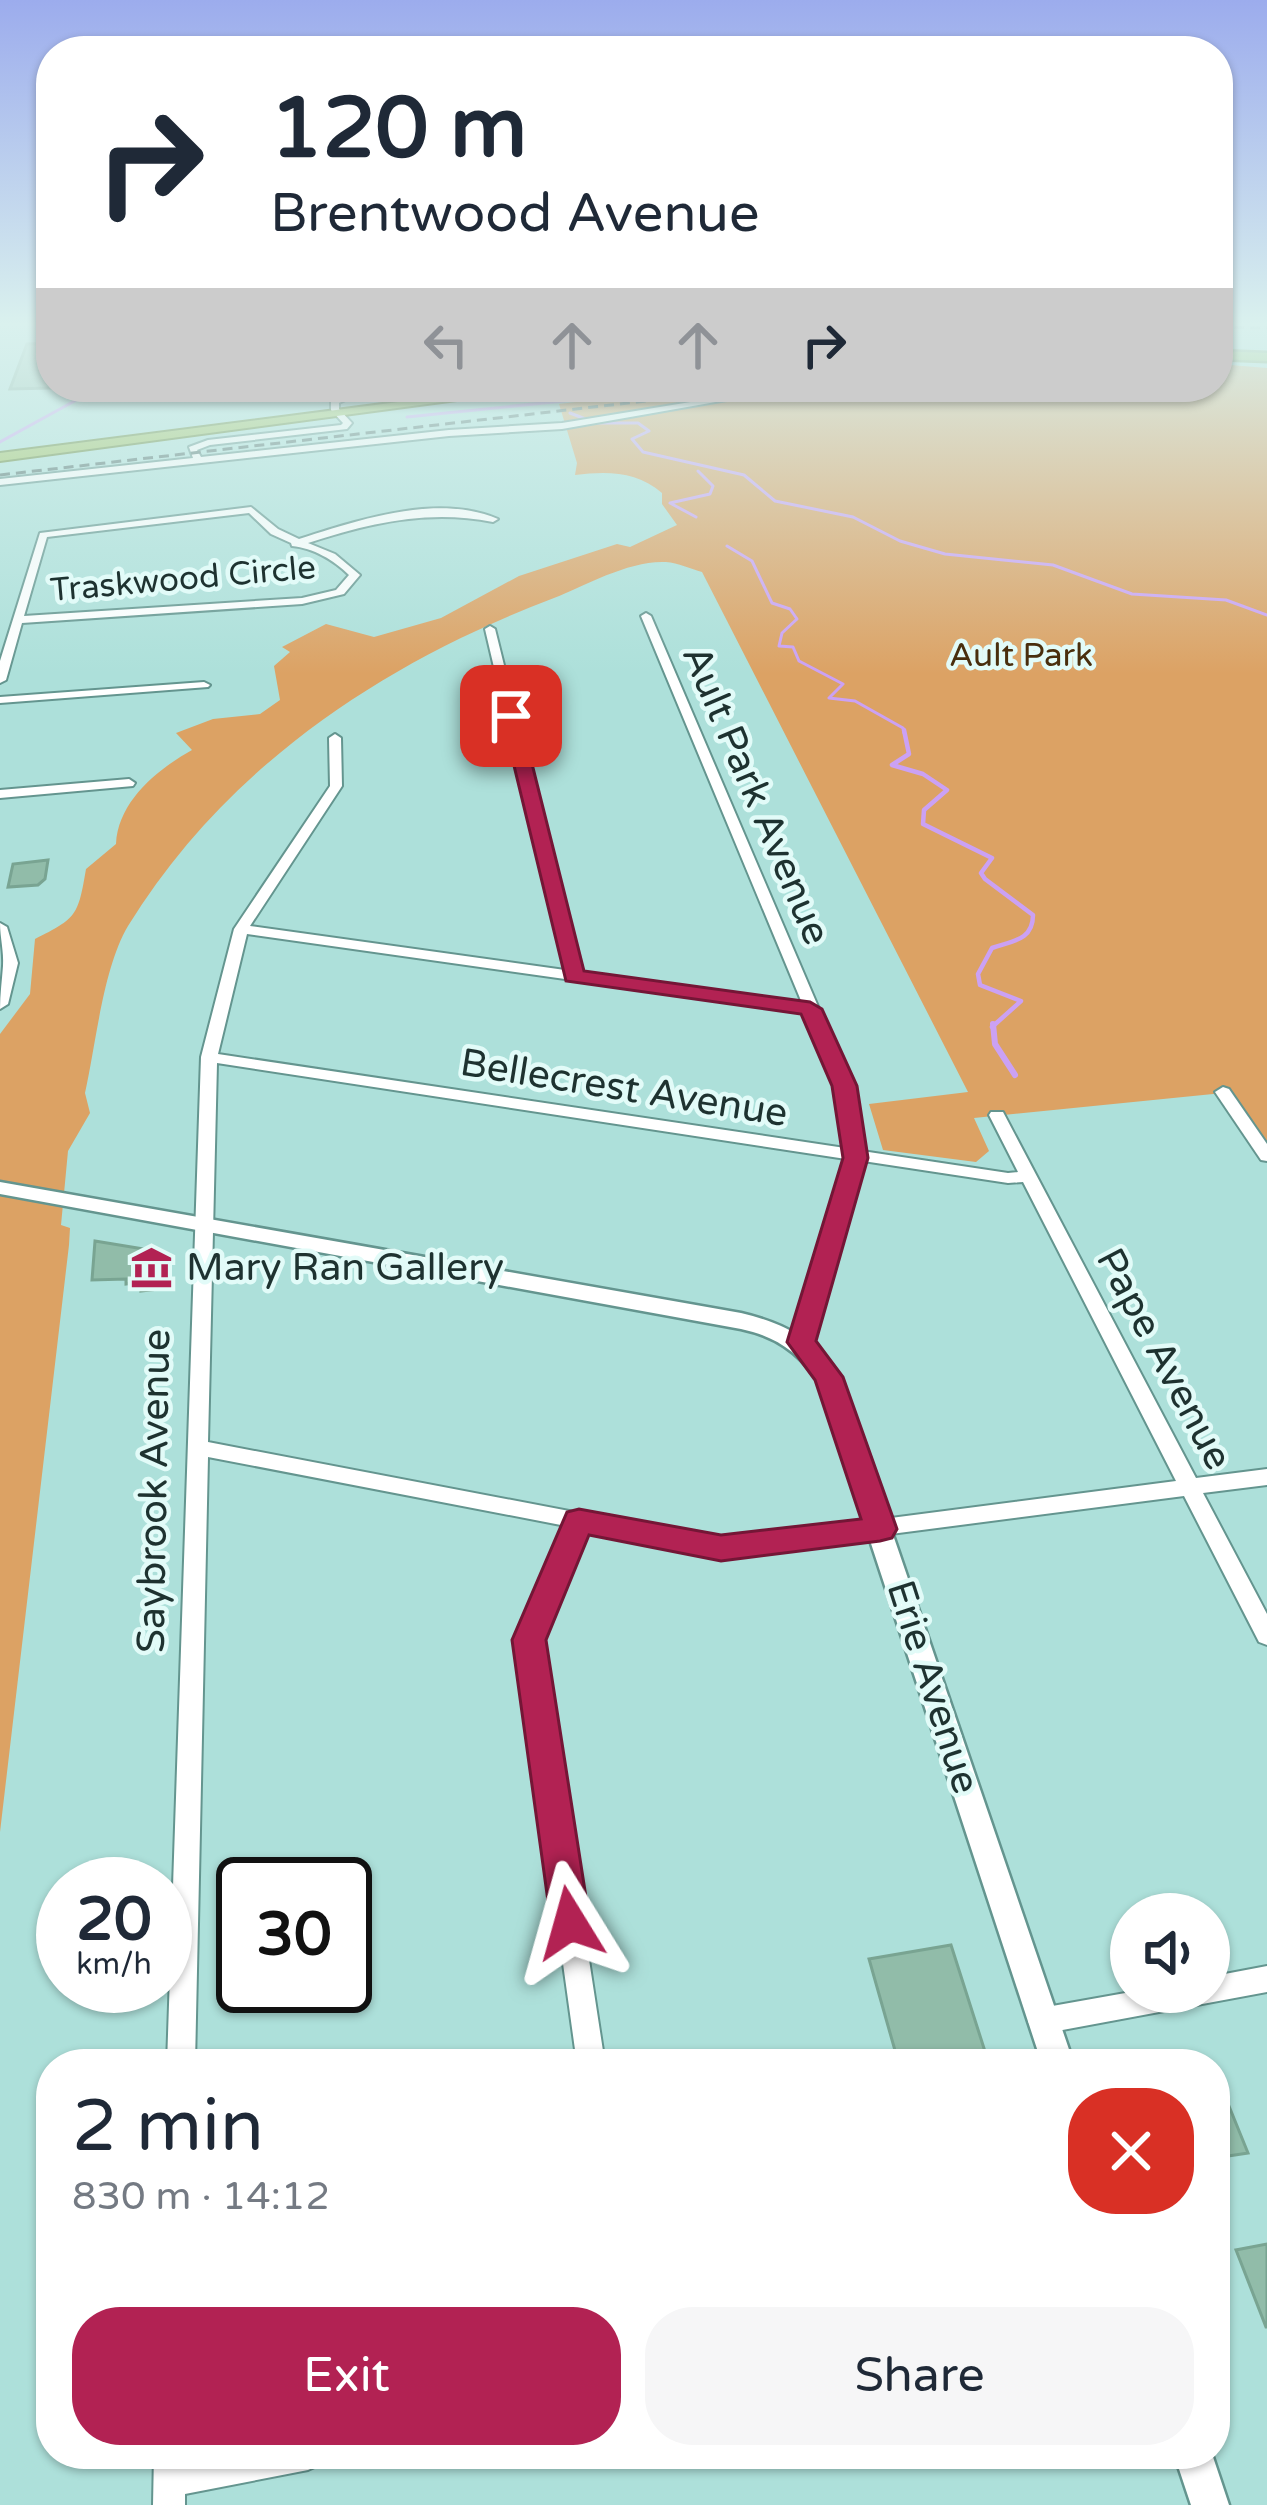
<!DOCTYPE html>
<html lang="en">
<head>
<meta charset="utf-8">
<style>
	body { margin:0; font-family:"Varela Round",sans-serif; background:#f6f6f7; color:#1f2937; height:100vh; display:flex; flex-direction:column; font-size:45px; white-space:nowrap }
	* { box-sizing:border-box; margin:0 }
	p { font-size:39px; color:#747a83 }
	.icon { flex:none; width:66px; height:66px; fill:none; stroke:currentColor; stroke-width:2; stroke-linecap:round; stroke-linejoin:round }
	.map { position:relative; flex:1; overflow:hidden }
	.side { position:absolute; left:36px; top:2049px; width:1194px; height:420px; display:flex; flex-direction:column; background:#fff; border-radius:48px; box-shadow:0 3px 9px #0004 }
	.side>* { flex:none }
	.hud { position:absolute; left:36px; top:36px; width:1197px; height:366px; border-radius:48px; box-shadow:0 3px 9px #0004; background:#fff; color:#1f2937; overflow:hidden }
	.fabs { position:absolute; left:1110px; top:1893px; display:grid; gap:24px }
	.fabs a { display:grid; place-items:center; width:120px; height:120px; border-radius:50%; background:#fff; box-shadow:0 3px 9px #0004; font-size:60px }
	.speed { position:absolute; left:36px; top:1857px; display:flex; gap:24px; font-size:60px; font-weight:700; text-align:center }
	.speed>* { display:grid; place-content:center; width:156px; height:156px; border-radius:50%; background:#fff; box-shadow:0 3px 9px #0004; line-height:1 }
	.speed small { font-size:30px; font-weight:400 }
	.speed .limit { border:6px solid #111; border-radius:18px; background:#fff; color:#111 }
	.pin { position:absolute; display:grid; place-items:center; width:102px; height:102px; color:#fff; margin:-51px; border-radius:24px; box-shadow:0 6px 18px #0006 }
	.me { position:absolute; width:132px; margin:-66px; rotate:352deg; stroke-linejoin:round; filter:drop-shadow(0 0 9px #0008) }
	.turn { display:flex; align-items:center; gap:42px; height:252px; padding:0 36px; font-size:54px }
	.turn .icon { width:156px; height:156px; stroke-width:2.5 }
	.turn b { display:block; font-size:84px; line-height:102px }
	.lanes { display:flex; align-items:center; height:114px; padding:0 36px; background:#0003; justify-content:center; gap:60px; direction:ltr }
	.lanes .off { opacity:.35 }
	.round { display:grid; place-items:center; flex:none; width:126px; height:126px; border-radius:48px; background:#f6f6f7 }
	.summary { display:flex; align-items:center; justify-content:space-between; height:204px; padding:0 36px }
	h1 { font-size:72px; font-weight:600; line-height:90px }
	.button { display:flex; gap:24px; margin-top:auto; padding:24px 36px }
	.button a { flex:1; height:138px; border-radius:48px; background:#b22253; color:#fff; font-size:48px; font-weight:600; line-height:138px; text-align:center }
	.button a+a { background:#f6f6f7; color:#1f2937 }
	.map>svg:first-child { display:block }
</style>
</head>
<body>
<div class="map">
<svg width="1267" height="2505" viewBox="0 0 1267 2505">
	<rect width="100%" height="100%" fill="#ade0da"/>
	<path fill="#dca264" d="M1218,364l49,4v788l-44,-63 -249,25 15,33 -13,11 -93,-12 -14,-46 99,-12 -266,-520c-11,-3 -24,-9 -36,-10 -36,-2 -80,23 -112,36 -172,65 -328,169 -426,328 -25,42 -32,118 -43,167l5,20 -22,38 -7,74 9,3 -1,17 -69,587v-798l30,-40 5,-55c42,-21 43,-23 51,-70l30,-25c2,-43 42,-75 76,-94l-16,-17 37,-14 47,-5 20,-14 -6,-34 16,-14 -8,-5 44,-23 48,13 67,-19 78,-42 98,-32 13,3 47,-22 -15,-21v-11c-25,-22 -55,-22 -87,-18l2,-12 -18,-59 140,-17h148l7,9 48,-9h316z"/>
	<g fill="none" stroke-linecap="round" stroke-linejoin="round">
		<g stroke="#cba1f4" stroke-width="3">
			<path d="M570,413l18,7"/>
			<path d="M407,417l292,-30"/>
			<path d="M595,423h43l11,8 -17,8 11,13 101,23 31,26 78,16 47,24 45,13 108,11 79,29 94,6 41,15"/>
			<path d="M0,442l100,-55"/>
			<path d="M696,517l-26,-14 40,-9 3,-8 -15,-15"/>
			<path d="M727,546l25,15 20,42 18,6 7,10 -15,14 -3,13 14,1 6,14 44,23 -14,14 26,3 48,27 1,5"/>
		</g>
		<path stroke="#cba1f4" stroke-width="4.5" d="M904,730l5,24 -17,11 31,9 24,16 -23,20 -1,14 69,34 -11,15 4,6 48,36c0,25 -20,26 -41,33l-14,26 2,11 41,16 -29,26"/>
		<path stroke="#cba1f4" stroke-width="6" d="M993,1024l2,20 20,31"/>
	</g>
	<g fill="#91bca9" stroke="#79a492" stroke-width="3">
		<path d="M51,343v45l-41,1 17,-45z"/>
		<path d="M48,860l-3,19 -7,6 -30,2 5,-23z"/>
		<path d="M95,1241l67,11 -2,37 -19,2 1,-9 -16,2v-5l-34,1z"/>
		<path d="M951,1945l38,119h-60l-2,-8 -29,5 -29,-102z"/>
		<path d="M1216,2074l32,79 -33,5z"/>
		<path d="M1267,2244v83h-1l-30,-77z"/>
	</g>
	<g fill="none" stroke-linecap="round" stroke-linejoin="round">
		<defs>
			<g id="minor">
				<path d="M362,387h11l-34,16v6l13,14 -5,6 -137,16 -13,5 4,7 248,-27 113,-7 220,-36h19l-239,42 -113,7 -449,49v-6l193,-21 -4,-11 19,-7 133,-15 2,-2 -12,-13v-8z"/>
				<path d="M251,507l27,22 21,10c60,-19 138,-46 199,-20l-5,3c-65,-13 -123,1 -185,21l27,11 25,21 -16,19 -42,10 -280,19 -16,57 -6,3v-22l40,-128zM249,513l22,21 20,9 1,3c21,2 42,14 57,29l-13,15 -34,8 -278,18 23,-79z"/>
				<path d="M646,613l5,3 201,470 10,65 146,22 10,-1 -29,-57 2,-3h12l193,366 71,-9v16l-64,8 64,121v31l-8,-3 -75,-146 -463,60 -135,-26 -46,110 65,424h-28l-59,-424 48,-114 -358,-69 -13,607h-28l34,-1007 33,-128 96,-143 -1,-48 6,-4 6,4 1,48 -92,140 315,44 -80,-341 5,-3 5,3 85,343 222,31 -161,-387zM247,934l559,79 30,73 9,62 -627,-94zM217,1063l629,96 -55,183 10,7 10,-7 52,-181 145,22 15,-1 153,299 -455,59 -513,-98z"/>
				<path d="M204,682l6,3 -2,2 -208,16v-6z"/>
				<path d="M129,779l6,4 -2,3 -133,12v-8z"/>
				<path d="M0,923l7,4 11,36 -10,41 -8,5c0,-15 2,-29 3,-43 1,-14 -3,-29 -3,-43z"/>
				<path d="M1223,1087l6,2 38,55v17l-6,-1 -46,-68z"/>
				<path d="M1267,1966v26l-226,42 -9,-4 -4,-9 4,-9 9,-4 90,-16h78v-15z"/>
				<path d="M154,2454h32v8l40,-8h98l-5,11 -11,5 -123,24v11h-32z"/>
			</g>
			<g id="tertiary">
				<path d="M0,1182l741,131c43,10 74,26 98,64l235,687h-32l-225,-685c-20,-28 -43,-43 -76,-50l-741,-135z"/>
				<path d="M1174,2454h38l17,51h-38z"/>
			</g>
			<path id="trunk" d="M515,387h39l-554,74v-8z"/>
			<path id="motorway" d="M1218,351l49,2v8l-49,-2z"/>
		</defs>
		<use href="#minor" stroke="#64958f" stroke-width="4"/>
		<use href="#tertiary" stroke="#64958f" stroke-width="5"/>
		<use href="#trunk" stroke="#608433" stroke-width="4"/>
		<use href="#motorway" stroke="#608433" stroke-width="5"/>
		<use href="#minor" fill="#fff" fill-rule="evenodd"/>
		<use href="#tertiary" fill="#fff" fill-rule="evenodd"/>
		<use href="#trunk" fill="#9cc05e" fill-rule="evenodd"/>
		<use href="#motorway" fill="#84b035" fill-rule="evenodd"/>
		<g stroke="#506f6c" stroke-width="3" stroke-dasharray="10 6" stroke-linecap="butt">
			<path d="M1218,327l49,1"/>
			<path d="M0,475l768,-88"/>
		</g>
	</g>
	<linearGradient id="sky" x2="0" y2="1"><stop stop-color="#9caced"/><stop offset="0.48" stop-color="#daf1ee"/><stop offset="1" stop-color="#daf1ee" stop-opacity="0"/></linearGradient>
	<rect width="1267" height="674" fill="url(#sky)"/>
	<path fill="#b22253" stroke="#741636" stroke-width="3" d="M511,710l9,6 64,255 226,31 12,7 35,77 11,72 -52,183 27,36 54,152 -5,9 -12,3 -159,20 -132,-26 -43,105 44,283 -6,13 -14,5 -13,-5 -6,-13 -39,-283 55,-128 12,-3 142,26 140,-16 -46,-139 -28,-38 56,-184 -11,-72 -31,-72 -235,-33 -64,-265z"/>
	<defs>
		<symbol id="museum-bare" viewBox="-9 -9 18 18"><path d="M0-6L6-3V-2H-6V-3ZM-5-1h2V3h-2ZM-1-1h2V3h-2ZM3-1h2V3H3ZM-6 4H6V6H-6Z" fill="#b22253" stroke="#e2fbf8" stroke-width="2.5" paint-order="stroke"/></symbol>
	</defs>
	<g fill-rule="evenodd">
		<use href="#museum-bare" x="122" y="1238" width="59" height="59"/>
	</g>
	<g text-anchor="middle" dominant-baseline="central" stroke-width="9" stroke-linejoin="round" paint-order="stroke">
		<g font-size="33" fill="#1e3230" stroke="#e2fbf8">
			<text transform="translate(183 579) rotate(-5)">Traskwood Circle</text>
		</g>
		<g font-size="33" fill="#492e0d" stroke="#e2fbf8">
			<text x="1021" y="655">Ault Park</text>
		</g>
		<g font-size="39" fill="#1e3230" stroke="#e2fbf8">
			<text transform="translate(756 795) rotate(67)">Ault Park Avenue</text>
			<text transform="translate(624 1088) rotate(9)">Bellecrest Avenue</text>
			<text transform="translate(1164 1359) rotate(62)">Pape Avenue</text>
			<text transform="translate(154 1491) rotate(-89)">Saybrook Avenue</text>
			<text transform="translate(933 1687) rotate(72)">Erie Avenue</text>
		</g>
		<g font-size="39" fill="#1e3230" stroke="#e2fbf8" text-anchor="start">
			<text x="186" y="1267">Mary Ran Gallery</text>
		</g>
	</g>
</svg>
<div class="fabs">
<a><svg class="icon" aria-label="sound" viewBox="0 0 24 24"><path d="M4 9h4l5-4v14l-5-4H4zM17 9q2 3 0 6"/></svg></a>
</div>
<div class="speed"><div>20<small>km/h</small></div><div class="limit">30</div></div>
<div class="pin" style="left:511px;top:716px;background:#d93025"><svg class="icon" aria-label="arrive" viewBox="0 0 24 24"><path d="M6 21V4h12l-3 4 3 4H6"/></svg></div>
<svg class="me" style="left:570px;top:1923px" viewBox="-20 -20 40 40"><path d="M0-17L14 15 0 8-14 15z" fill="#b22253" stroke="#fff" stroke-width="4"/></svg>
<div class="hud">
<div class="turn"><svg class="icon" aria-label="right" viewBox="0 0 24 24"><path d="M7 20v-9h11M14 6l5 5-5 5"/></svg><div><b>120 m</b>Brentwood Avenue</div></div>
<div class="lanes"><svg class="icon off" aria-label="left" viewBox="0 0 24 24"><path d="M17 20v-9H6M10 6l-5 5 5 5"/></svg><svg class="icon off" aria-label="ahead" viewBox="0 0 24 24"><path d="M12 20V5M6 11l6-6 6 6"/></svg><svg class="icon off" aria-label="ahead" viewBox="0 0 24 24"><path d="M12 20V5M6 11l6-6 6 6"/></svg><svg class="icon" aria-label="right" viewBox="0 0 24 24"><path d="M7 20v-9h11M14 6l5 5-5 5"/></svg></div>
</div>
<section class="side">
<div class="summary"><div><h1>2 min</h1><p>830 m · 14:12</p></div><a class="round" style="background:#d93025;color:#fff"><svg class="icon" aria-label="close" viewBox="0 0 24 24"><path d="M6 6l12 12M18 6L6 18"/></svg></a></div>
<div class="button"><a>Exit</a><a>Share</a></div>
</section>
</div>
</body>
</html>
